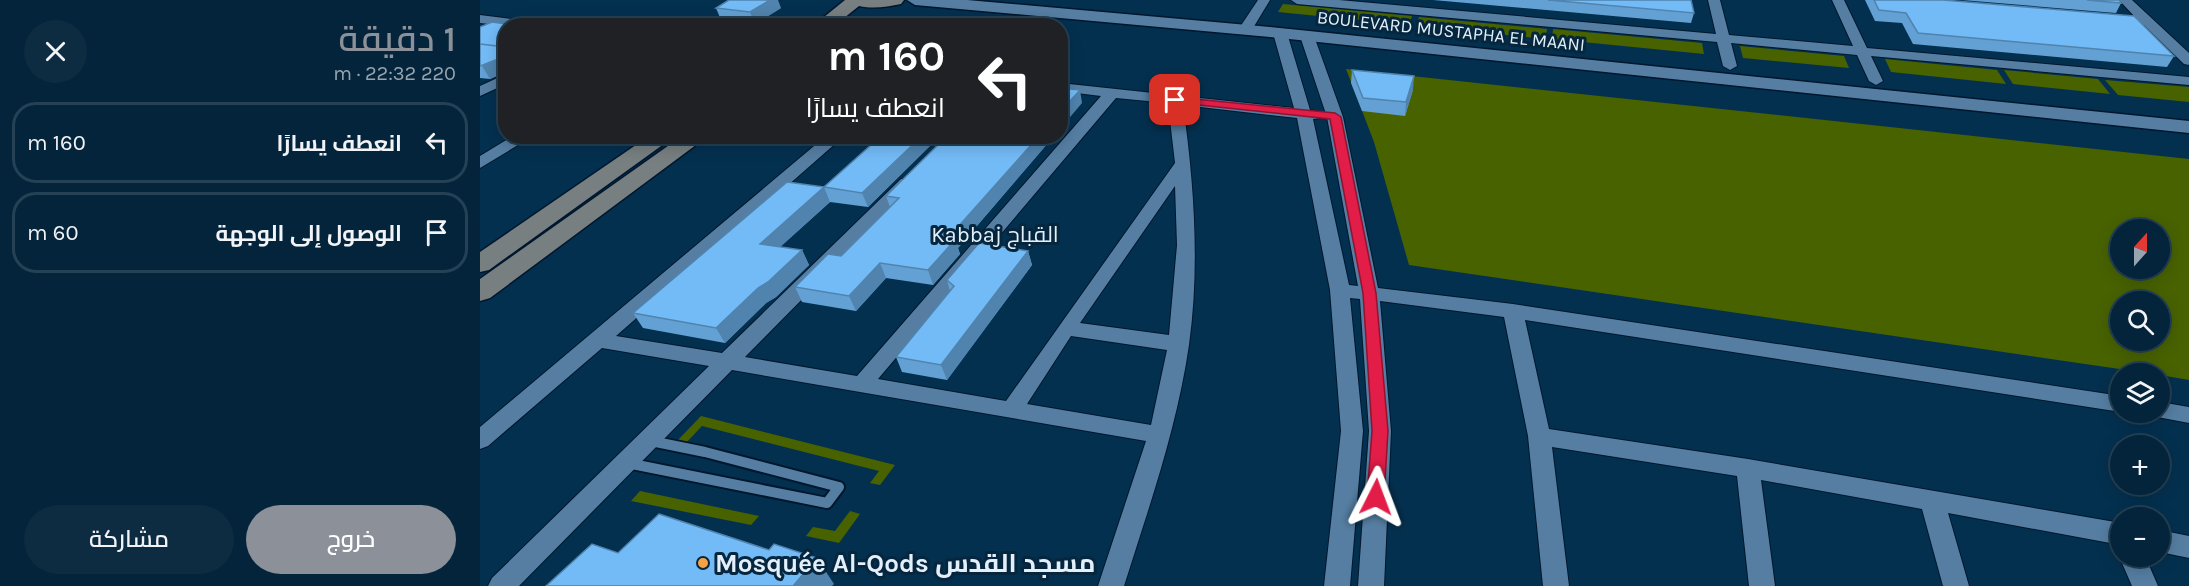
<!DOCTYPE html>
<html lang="ar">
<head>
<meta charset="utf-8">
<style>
	body { margin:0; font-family:Karla,Cairo,sans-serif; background:#0d2c42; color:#f1f3f6; direction:rtl; height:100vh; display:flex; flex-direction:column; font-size:22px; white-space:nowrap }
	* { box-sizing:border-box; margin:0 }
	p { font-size:20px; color:#97a4af }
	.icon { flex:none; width:33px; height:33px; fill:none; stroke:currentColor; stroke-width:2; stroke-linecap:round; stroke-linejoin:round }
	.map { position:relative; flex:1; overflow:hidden; direction:ltr }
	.side { display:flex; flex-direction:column; background:#03243b; width:480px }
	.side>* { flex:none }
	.guide { position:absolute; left:18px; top:18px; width:570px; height:126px; border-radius:24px; box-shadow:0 3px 15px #0003,0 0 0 2px #244155; direction:rtl; background:#202124; color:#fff; overflow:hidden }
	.needle { width:39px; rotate:21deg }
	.tools { position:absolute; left:1630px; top:219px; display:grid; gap:12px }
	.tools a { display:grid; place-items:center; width:60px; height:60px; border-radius:50%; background:#03243b; box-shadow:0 3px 15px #0003,0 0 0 2px #244155; font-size:30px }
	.pin { position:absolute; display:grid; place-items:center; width:51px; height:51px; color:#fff; margin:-26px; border-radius:12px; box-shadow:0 3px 9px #0006 }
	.me { position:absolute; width:66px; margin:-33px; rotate:3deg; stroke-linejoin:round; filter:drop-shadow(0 0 4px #0008) }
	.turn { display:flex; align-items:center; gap:21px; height:126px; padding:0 24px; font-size:27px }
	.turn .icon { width:78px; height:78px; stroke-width:2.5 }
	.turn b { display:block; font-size:42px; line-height:51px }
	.round { display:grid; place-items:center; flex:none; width:63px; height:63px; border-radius:32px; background:#0d2c42 }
	.head { display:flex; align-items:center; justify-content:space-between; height:102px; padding:0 24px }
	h1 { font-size:36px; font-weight:600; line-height:45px; color:#8c9099 }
	.action { display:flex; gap:12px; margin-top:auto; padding:12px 24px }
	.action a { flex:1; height:69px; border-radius:36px; background:#8c9099; color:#fff; font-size:24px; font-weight:600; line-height:69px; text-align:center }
	.action a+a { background:#0d2c42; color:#f1f3f6 }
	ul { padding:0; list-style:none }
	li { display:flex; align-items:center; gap:18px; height:81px; margin:0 12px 9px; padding:0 12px; border:3px solid #244155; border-radius:24px }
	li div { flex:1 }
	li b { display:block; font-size:22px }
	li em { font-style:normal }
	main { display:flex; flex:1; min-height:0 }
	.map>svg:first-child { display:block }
</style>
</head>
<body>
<main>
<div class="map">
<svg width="1709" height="586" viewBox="0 0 1709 586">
	<rect width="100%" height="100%" fill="#04304f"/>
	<g fill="#486200" fill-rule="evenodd">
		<path d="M803,4l129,12 -3,9 -131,-13z"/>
		<path d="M939,17l128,12 -1,10 -130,-13z"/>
		<path d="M1073,29l149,14 2,11 -152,-15z"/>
		<path d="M1260,46l104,10 5,12 -106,-10z"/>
		<path d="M1405,59l112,11 9,14 -115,-12z"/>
		<path d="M866,69l843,90v221l-29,-5v-1l-13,-1 -738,-108 -35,-123zM1641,230h39v38h-39zM1641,302h39v38h-39z"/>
		<path d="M1524,70l94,9 12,15 -97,-10z"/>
		<path d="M1625,80l84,7v15l-71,-7z"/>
		<path d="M221,416l194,49 -15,20 -10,-2 9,-12 -177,-45 -16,17 -9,-2z"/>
		<path d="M160,491l119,25 -8,9 -120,-24z"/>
		<path d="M370,511l10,3 -21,29 -33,-7 7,-9 22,4z"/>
	</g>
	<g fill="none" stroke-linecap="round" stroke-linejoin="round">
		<defs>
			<path id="service" d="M147,463l200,40 12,-16 -134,-35 -54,-11"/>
			<g id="minor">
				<path d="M778,0h12l-20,33h-10l-2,-3z"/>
				<path d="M811,0h48l377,34 -8,-34h12l9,35 124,11 -21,-46h12l23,48 322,29v8l-318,-29 12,25 -7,4 -7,-4 -12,-26 -126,-12 6,23 -7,4 -7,-4 -6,-24 -420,-38z"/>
				<path d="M1639,0h13l57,53v12l-5,-1 -40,-39 -36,-3 -1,-3 1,-3 27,1z"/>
				<path d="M0,15l56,7 6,4h-36l-26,-3z"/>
				<path d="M800,29l7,4 23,77 10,2 3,3 -3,3 -7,1 36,166 9,1 -31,-169 -27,-81 7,-4 7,4 29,81 35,171 135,16 608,92v16l-596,-92 24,109 199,30 373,64v22l-173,-32 21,73h-26l-21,-77 -161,-29 14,106h-26l-12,-110 -185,-29 17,139h-26l-15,-150 -24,-119 -124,-16 11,130 -7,155h-26l11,-155 -9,-132 -10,-1 13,133 -13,155h-26l17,-155 -11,-141 -33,-172 -114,-13c11,78 17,161 6,240 -12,83 -40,162 -65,241h-26l48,-145 -414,-71 -213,216h-31l4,-8 217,-212 -107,-18 -114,98 -8,3v-22l346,-291h18l-228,200 106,17 179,-174h12l2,4 -2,4 -168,170 112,19 244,-280 -41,-5v-8l234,25 -21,-75zM636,98l52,5 7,60 -169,238 -128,-22zM695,186l2,59 -8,90 -89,-12zM591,336l96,14 -16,75 -124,-21z"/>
				<path d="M26,74v10l-26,12v-10z"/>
				<path d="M33,136h20l-53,32v-12z"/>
				<path d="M1680,402l29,5v16l-37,-7 -2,-4h10z"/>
				<path d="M1680,530l29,6v22l-29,-6z"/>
				<path d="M1641,552v4h24l13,30h-26l-13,-30z"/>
			</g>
			<path id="tertiary" d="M427,0h60l303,27 919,94v12l-919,-96 -355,-32z"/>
			<g id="secondary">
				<path d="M365,0h59l-3,4c-14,3 -28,5 -42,2l-25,20h-21z"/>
				<path d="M169,136h26l-186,134 -9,2v-20z"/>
				<path d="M202,136h26l-218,162 -10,3v-22z"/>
			</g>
		</defs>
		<use href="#service" stroke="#00172e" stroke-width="14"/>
		<use href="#minor" stroke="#00172e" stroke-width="2"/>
		<use href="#tertiary" stroke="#00172e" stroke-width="3"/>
		<use href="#secondary" stroke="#00172e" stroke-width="3"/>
		<use href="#service" stroke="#557ea2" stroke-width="10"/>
		<use href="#minor" fill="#557ea2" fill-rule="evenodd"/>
		<use href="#tertiary" fill="#557ea2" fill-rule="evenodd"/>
		<use href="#secondary" fill="#777f81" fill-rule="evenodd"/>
	</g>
	<g fill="#63a1d4">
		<path d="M953,0h258l3,13 -3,10z"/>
		<path d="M1385,0h78l231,56 -7,11 -254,-23 -11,-21 -27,-2z"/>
		<path d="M1482,0h157l2,3 -5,10z"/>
		<path d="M236,8h65l-26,16 -34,-4z"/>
		<path d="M26,26v51l-3,-4 -13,6 -10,-1v-51z"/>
		<path d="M872,70l61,20 -8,26 -43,-5 -11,-28z"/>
		<path d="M401,136h59l-72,71 -38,-5 -50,45 22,3 7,15 -33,32 -10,6 -41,40 -82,-15 -10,-15 191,-126z"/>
		<path d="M467,136h107l-96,112 2,6 -27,31 -47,-7 -30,33 -54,-9 -7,-15 46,-31 49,-49 -4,-11z"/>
		<path d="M548,251l4,14 -85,115 -45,-8 -6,-15 54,-66 -3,-11z"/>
	</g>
	<g fill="#5083ad">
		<path d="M290,0h8l3,8 -26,16 -5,-12z"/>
		<path d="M18,59l2,9 3,5 -13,6 -8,-13z"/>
		<path d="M934,76l-1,14 -8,26 1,-14z"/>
		<path d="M600,90l2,13 -22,26v-17z"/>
		<path d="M442,136h18l-72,71 -6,-14z"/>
		<path d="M559,136h15l-96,112 2,6 -27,31 -5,-15 20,-32z"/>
		<path d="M344,187l6,15 -62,56 -8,-14z"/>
		<path d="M322,250l7,15 -33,32 -10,6 -41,40 -9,-15 42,-40z"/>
		<path d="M548,251l4,14 -85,115 -6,-15z"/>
		<path d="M400,263l6,15 -30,33 -7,-15z"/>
		<path d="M337,558l17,26 -2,2h-39z"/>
	</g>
	<g fill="#73bbf7" stroke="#5083ad" stroke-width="1.5">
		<path d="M249,0h41l-20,12 -34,-4z"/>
		<path d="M1068,0h143l3,13z"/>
		<path d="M1394,0h69l191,16 40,40 -256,-23 -12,-20 -27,-3z"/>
		<path d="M1607,0h32l2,3z"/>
		<path d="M12,22l28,4h-14v43l-6,-1 -2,-9 -18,7v-22l17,2 -17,-2v-17z"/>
		<path d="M872,70l62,6 -8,26 -43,-4z"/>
		<path d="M580,88l20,2 -20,22z"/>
		<path d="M401,136h41l-60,57 -38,-6z"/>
		<path d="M467,136h92l-91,102 7,2 -27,30 -48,-7 -31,33 -54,-9 33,-33 13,2 58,-58 -13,-2z"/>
		<path d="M307,182l37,5 -64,57 42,6 -34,32 -10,6 -42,40 -83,-15z"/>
		<path d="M499,243l49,8 -87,114 -45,-8 58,-71 -7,-6z"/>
		<path d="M179,514l110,36 5,-6 43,14 -24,28h-247l46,-42 26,9z"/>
	</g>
	<path fill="#e11d48" stroke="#92132f" stroke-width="1.5" d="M695,97l160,16 6,4 35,176 12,138 -4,66 -2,5 -6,2 -6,-2 -3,-5 5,-66 -9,-138 -33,-174 -159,-17 -1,-2z"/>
	<circle fill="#f5a246" stroke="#06263e" stroke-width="2" cx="223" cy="563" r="6"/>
	<g text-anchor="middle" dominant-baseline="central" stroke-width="6" stroke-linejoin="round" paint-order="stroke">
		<g font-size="18" fill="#e3f0fc" stroke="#06263e">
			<text transform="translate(971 31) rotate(6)">BOULEVARD MUSTAPHA EL MAANI</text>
		</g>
		<g font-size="22" fill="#e3f0fc" stroke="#06263e">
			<text x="515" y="235">Kabbaj القباج</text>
		</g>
		<g font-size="26" font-weight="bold" fill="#e3f0fc" stroke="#06263e" text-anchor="start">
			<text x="235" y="563">Mosquée Al-Qods مسجد القدس</text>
		</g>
	</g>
</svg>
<div class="tools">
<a><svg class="needle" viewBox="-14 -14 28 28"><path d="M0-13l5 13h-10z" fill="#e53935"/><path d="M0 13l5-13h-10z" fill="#97a4af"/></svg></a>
<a><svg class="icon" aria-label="search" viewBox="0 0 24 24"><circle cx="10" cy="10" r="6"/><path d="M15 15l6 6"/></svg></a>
<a><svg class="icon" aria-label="layers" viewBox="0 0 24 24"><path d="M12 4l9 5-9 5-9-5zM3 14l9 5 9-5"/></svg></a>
<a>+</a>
<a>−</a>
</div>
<div class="pin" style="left:695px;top:100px;background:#d93025"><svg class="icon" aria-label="arrive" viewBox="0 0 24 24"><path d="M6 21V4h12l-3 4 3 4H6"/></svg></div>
<svg class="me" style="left:896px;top:497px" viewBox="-20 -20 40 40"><path d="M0-17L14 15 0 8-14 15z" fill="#e11d48" stroke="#fff" stroke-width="4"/></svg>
<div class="guide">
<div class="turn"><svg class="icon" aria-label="left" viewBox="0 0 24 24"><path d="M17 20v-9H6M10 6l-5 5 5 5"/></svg><div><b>160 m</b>انعطف يسارًا</div></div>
</div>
</div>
<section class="side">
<div class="head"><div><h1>1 دقيقة</h1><p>220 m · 22:32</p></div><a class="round"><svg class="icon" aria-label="close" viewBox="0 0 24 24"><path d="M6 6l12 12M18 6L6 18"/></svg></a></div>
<ul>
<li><svg class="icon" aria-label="left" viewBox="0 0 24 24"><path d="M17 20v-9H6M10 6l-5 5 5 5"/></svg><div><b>انعطف يسارًا</b></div><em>160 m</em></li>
<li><svg class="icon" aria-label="arrive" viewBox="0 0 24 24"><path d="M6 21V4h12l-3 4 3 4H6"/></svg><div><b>الوصول إلى الوجهة</b></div><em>60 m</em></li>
</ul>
<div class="action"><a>خروج</a><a>مشاركة</a></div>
</section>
</main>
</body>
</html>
